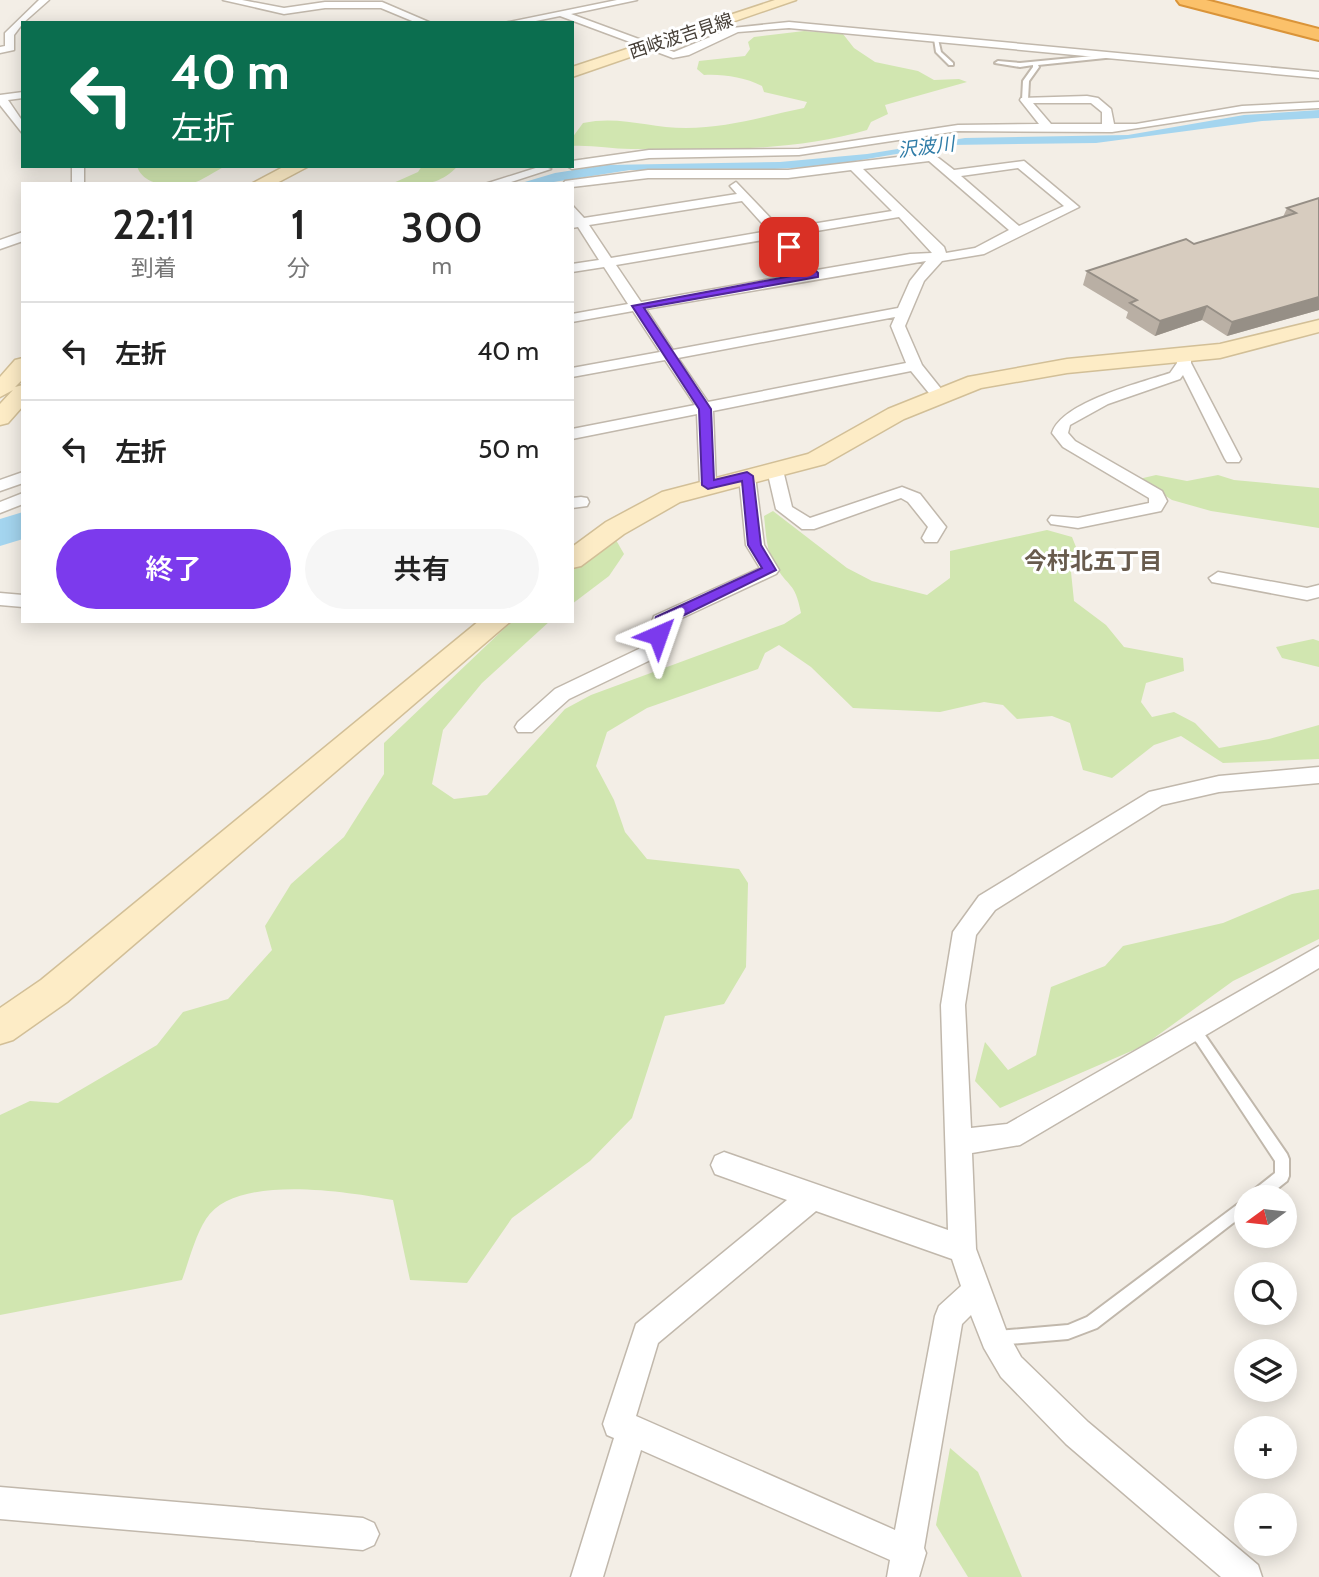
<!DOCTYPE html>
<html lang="ja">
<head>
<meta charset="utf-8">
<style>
	body { margin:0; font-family:Cabin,"Noto Sans JP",sans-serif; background:#f6f6f6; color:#222; height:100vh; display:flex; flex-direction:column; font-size:26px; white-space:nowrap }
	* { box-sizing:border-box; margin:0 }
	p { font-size:23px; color:#767676 }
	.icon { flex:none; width:38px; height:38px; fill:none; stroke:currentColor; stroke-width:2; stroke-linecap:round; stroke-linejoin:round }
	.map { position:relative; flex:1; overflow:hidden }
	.sheet { position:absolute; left:21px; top:182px; width:553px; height:441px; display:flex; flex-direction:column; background:#fff; border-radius:0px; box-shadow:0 4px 18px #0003 }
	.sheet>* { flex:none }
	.hud { position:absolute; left:21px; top:21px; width:553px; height:147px; border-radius:0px; box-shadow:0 4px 18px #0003; background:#0b6e4f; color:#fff; overflow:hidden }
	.needle { width:46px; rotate:255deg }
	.controls { position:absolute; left:1234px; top:1185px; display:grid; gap:14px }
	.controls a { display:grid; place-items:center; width:63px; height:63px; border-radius:50%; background:#fff; box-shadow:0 4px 18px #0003; font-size:35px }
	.pin { position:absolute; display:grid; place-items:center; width:60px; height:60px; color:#fff; margin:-30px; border-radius:14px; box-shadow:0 4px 10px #0006 }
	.me { position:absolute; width:77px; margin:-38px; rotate:43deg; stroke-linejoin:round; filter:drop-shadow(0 0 5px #0008) }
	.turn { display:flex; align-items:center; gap:24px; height:147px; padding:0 35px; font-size:32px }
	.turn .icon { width:91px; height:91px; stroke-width:2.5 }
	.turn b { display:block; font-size:49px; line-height:60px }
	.eta { display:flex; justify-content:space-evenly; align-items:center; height:119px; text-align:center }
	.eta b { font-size:42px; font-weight:600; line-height:49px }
	.button { display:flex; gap:14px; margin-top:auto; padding:14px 35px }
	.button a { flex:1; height:80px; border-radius:42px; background:#7c3aed; color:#fff; font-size:28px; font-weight:600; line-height:80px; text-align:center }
	.button a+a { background:#f6f6f6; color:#222 }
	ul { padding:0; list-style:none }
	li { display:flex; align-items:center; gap:21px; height:98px; padding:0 35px; border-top:2px solid #e0e0e0 }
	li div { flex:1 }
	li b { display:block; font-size:26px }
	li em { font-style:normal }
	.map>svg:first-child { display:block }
</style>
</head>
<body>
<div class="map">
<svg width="1319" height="1577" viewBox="0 0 1319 1577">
	<rect width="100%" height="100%" fill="#f3eee6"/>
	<g fill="#d1e6b0">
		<path d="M804,31l39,3 11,14 21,14 43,9 16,9 25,-1 8,3 -82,23 3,9 -17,8 -4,8c-75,22 -158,20 -236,19 -20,0 -39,-4 -59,-3v-8l11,-15c36,-8 67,5 103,5 41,0 79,-12 118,-20l3,-6 -43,-10 -2,-6c-18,-9 -39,-12 -58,-11l-7,-6 2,-8 46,-5 5,-7 -2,-7 6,-5z"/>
		<path d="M137,166h89c-11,5 -24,15 -36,18 -18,4 -48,1 -53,-18z"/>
		<path d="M422,166h36c-22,22 -37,18 -67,18l27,-12z"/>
		<path d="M1156,475l31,6 31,-6 16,5 85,8v40l-108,-17 -39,-11 -33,-21z"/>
		<path d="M773,511l74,57 25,13 55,14 23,-17v-27l97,-21 25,7 6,15 -7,20 3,29 32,24 18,22 59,11 1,13 -38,12 -5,19 11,15 22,-5 21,11 24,25 50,-9 50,-14v34l-96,4 -42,-27 -27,9 -42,33 -29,-8 -13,-47 -18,-7 -35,3 -14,-14 -19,-3 -44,10 -87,-4 -42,-41 -32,-22 -14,8 -7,16 -111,39 -40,24 -11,34 18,34 11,32 22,27 92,10 9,14 -2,84 -22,37 -59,12 -33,102 -42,43 -78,57 -45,65 -57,-3 -17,-80c-46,-8 -158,-27 -187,19 -11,17 -17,42 -24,61l-182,35v-200l30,-14 28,2 99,-58 26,-33 45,-13 44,-49 -7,-24 26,-42 53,-47 40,-63v-31l128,-122h38l-68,62 -39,47 -11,54 22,15 33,-4 78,-86 26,-14 193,-71 17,-11c-6,-32 -13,-25 -26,-48 -9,-15 -9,-32 -11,-49z"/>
		<path d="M616,540l8,14 -15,22 -37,28v-35z"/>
		<path d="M1313,639l6,2v26l-37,-9 -6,-11z"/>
		<path d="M1319,889v50l-86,42 -90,65 -143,62 -25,-27 10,-39 23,28 28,-15 15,-68 54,-21 18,-20 100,-23 69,-29z"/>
		<path d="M950,1448l28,24 44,105h-54l-32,-52z"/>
	</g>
	<path fill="#a4d5ef" d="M1319,110v8l-57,3 -166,22 -147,2 -123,21 -68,4h-128l-89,14h-23l37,-11 51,-8 174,-3 87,-8 98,-16 163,-3 116,-20z"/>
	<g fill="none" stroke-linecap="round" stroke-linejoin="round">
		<path fill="#a4d5ef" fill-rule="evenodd" d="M23,512v27l-23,7v-27z"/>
		<defs>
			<g id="lane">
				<path d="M936,38l2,1 3,13 12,11v2h-4l-13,-13 -2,-13z"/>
				<path d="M1113,54l2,3 -77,8 1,2 -10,14 -1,19 -3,2 -3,-2 1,-19 10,-14v-2l-13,2 -25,-4 3,-2 22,2z"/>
				<path d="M1190,1024l4,1 11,10 82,119 2,5v17l-2,5 -20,16h-18l2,-5 24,-19v-12l-78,-118 -13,-14 2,-4z"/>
				<path d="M1246,1198v15l-149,115 -29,11 -71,6 -5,-2 -2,-5 2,-5 5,-2 71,-6 19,-8z"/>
			</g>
			<g id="street">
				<path d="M39,0h10l-26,23 -9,12v15l-14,3v-6l5,-1v-13z"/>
				<path d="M223,0h19l42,8 41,-6h57l49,21h-14l-36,-15h-56l-41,6z"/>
				<path d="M617,0h20l-66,14 103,38 58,-24 57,-6 530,50v6l-530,-50 -51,4 -49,23 -16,3 -113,-42 -34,7h-22z"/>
				<path d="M23,92v6l-15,2 15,22v12l-23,-29v-10z"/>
				<path d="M1087,96l11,2 13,11 3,15h22l106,-18 77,-4v6l-77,4 -130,20 -154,-1 -159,24 -150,3 -77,11 -5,-3h5v-5l77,-11 150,-1 159,-24 81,-1 -19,-24 1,-2zM1033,103h58l11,9v12h-51z"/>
				<path d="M932,153l22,17 70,-9 55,46 -95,47 -42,7 -18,20 -19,45 17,39 24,30 -3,3h-10l-22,-27 -198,40 3,74 -8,5 -8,-5 -3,-71 -125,25v-10l123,-24 -30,-45 -93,17v-9l88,-16 -27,-41 -61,11v-8l56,-10 -24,-37 -32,5v-8l27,-4 -21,-33 -6,1v-23l12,13 153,-24 -7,-8 6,-4 45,47 111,-18 -41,-41 -63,8h-140l-76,9v-3h-9l2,-3 83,-11h140zM929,161l80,69 -34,18 -29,5 -2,-6 -81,-78zM1018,168l46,38 -45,20 -58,-50zM742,201l27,30 -158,27 -22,-33zM899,217l33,36 -22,1 -93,16 -30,-34zM775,238l30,35 -164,29 -25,-37zM926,261l-16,20 -12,27 -225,42 -27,-41zM895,317l-4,9 15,37 -198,39 -30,-44z"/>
				<rect x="72" y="166" width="12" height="18"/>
				<path d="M542,166l9,3 -46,15h-20z"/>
				<path d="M23,232v9l-23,8v-9z"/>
				<path d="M1184,352l7,4v7l50,96 -2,3h-12l-2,-3 -42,-84 -3,4 -72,25 -38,21 -2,8 7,8 87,50 5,10 -6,10 -83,17 -27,-4 -3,-4 3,-4 27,2 71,-15v-5l-86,-51 -11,-14c10,-31 88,-50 118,-60l7,-10v-7z"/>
				<path d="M775,465l8,5 9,37 18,11 92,-31 18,7 26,33 -9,15h-12l-3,-4 6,-11 -20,-25 -7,-4 -87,31h-12l-26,-20 -9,-39z"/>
				<path d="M747,471l8,5 9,69 15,25 -3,4 -107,50 -8,31 -92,44 -37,33h-14l-3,-5 3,-5 37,-33 90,-43 9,-30 106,-48 -14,-23 -7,-69z"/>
				<path d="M23,472v11l-23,8v-11z"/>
				<path d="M23,493v11l-23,9v-11z"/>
				<path d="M581,497l6,1 2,4 -2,4 -15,2v-10z"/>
				<path d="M1218,572l89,16 12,-3v12l-12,3 -95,-18 -3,-4z"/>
				<path d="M0,593l23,2v12l-23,-2z"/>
				<path d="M1319,767v16l-100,9 -57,13 -167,105 -19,25 -11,70 6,123 36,-4 312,-178v22l-299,177 -48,8 4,96 30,81 15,27 67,65 170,143 4,12h-41l-155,-133 -65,-67 -17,-29 -13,-33 -9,9 -38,224 2,5 -7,24h-32l3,-17 -249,-110 -38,127h-32l43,-139 -7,-3 -4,-11 33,-100 151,-124 -72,-26 -4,-9 4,-9 9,-4 224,78 -7,-225 12,-73 26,-36 170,-104 70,-16zM816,1211l136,48 9,27 -22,20 -4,10 -40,214 -259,-114 22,-73z"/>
				<path d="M0,1487l363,31 11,5 5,11 -5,11 -11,5 -363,-31z"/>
			</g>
			<g id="secondary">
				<path d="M775,0h21l-224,77v-10z"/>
				<path d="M285,166h24l-34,18h-24z"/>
				<path d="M1319,320v12l-99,26 -153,15 -86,15 -77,31 -79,45 -145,38 -56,32 -43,32 -9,2v-21l34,-25 56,-30 146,-38 80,-45 80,-32 99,-18 153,-15z"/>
				<path d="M23,358v21l-8,8 8,-2v21l-15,17 -8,2v-21l13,-14 -13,7v-20l15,-17z"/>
				<path d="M479,621h32l-444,381 -54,38 -13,4v-36l41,-28z"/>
			</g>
			<path id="highway" d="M1177,0h29l113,29v11l-139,-36z"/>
		</defs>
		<use href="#lane" stroke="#c1b8ac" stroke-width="4"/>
		<use href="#street" stroke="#c1b8ac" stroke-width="3"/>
		<use href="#secondary" stroke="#d2bf97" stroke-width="3"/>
		<use href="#highway" stroke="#da9439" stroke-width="4"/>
		<use href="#lane" fill="#fff" fill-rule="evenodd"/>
		<use href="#street" fill="#fff" fill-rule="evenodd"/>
		<use href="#secondary" fill="#fdecc6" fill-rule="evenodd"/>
		<use href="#highway" fill="#fbc16a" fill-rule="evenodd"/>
	</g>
	<path fill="#b9afa4" d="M1319,198v112l-92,26 -25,-16 -47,16 -29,-18 2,-6 -45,-27 4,-14 107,-27 89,-27 4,-9z"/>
	<g fill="#968f86">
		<path d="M1319,297v13l-92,26 5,-14z"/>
		<path d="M1207,306l-5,14 -47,16 5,-15z"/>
	</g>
	<path fill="#d7ccbf" stroke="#968f86" stroke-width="2" d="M1319,198v99l-87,25 -25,-16 -47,15 -30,-18 7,-3 -50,-29 99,-32 8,5 102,-31 -9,-5z"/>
	<path fill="#7c3aed" stroke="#51269a" stroke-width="2" d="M785,245h7l26,28v4l-174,31 67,101 3,71 33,-8 6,4 8,69 15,25 -108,53 -5,16h-10l-2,-4 5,-18 106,-49 -14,-23 -6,-64 -34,8 -6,-4 -3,-76 -67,-103 175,-33 -22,-24z"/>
	<g text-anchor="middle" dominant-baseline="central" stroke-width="6" stroke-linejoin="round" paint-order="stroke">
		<g font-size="18" fill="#453e36" stroke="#fff">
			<text transform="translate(681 36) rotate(-18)">西岐波吉見線</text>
		</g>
		<g font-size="19" font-style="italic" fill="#2f7ca7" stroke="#fff">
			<text transform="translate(926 147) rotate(-7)">沢波川</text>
		</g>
		<g font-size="23" font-weight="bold" fill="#685b4d" stroke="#fff">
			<text x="1093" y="561">今村北五丁目</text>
		</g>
	</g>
</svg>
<div class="controls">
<a><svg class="needle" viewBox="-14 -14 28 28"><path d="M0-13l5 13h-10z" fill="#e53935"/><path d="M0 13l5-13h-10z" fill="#767676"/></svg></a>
<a><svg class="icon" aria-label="search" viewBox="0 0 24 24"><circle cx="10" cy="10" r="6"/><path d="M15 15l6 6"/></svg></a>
<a><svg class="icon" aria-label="layers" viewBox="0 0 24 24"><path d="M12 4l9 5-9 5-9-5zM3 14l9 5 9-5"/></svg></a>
<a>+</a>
<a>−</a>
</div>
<div class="pin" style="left:789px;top:247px;background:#d93025"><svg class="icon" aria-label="arrive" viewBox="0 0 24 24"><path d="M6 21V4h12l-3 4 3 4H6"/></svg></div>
<svg class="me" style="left:658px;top:635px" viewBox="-20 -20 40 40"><path d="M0-17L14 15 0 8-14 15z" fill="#7c3aed" stroke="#fff" stroke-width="4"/></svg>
<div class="hud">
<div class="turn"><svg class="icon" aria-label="left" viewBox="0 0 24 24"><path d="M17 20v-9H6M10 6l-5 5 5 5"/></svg><div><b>40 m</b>左折</div></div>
</div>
<section class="sheet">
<div class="eta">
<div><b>22:11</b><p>到着</p></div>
<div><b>1</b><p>分</p></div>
<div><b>300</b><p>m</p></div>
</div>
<ul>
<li><svg class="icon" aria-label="left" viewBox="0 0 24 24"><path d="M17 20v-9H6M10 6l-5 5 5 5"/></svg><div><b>左折</b></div><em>40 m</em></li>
<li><svg class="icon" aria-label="left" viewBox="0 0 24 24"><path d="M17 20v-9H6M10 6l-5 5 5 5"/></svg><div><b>左折</b></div><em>50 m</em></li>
</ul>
<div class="button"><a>終了</a><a>共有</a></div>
</section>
</div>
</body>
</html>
